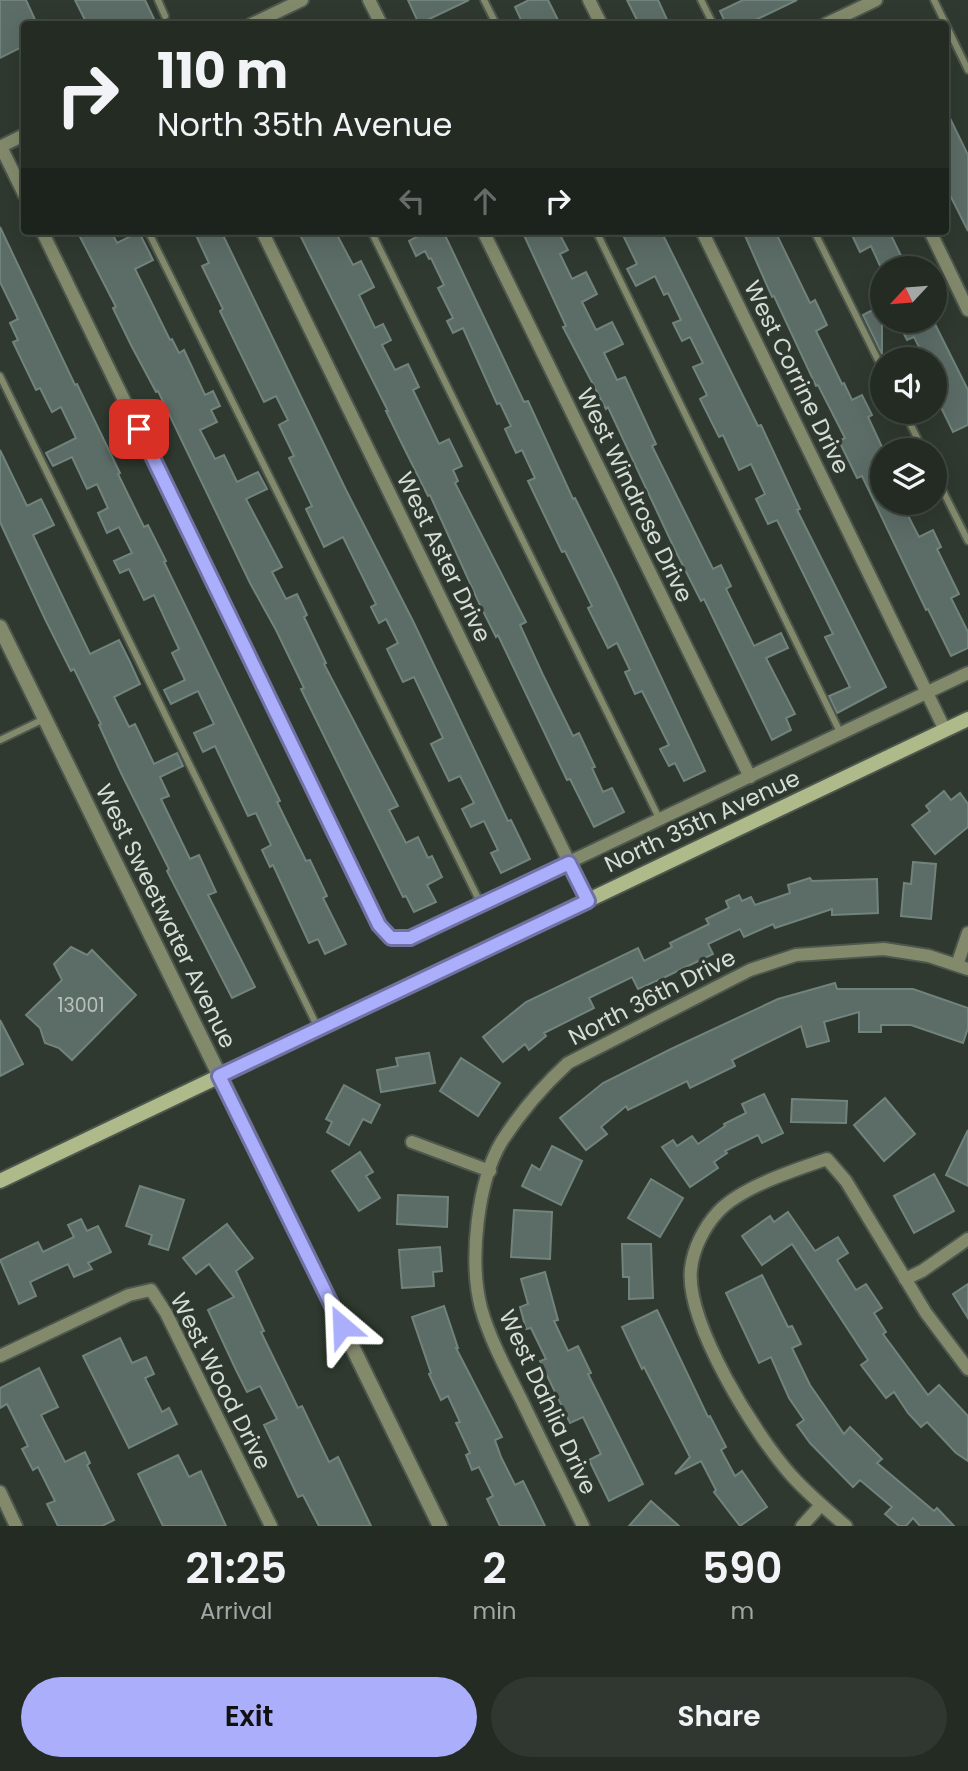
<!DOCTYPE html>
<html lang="en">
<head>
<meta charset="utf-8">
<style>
	body { margin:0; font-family:Poppins,sans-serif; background:#2f3730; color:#f1f3f6; height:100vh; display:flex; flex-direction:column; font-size:26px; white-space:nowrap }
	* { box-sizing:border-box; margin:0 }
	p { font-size:23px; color:#a3a7a6 }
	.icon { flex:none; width:38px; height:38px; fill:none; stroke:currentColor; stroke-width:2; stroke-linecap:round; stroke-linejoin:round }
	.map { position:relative; height:1526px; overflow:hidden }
	.drawer { display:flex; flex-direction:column; background:#232b23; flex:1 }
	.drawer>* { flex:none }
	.guide { position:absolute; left:21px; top:21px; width:928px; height:214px; border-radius:7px; box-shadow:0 7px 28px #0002,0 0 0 2px #404741; background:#232b23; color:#f1f3f6; overflow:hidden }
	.needle { width:46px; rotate:244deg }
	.buttons { position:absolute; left:870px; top:256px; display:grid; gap:14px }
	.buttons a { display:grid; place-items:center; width:77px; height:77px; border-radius:50%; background:#232b23; box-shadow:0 7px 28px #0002,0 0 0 2px #404741; font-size:35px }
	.pin { position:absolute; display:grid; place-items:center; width:60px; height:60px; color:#fff; margin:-30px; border-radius:14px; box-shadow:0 4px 10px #0006 }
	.me { position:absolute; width:77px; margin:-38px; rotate:334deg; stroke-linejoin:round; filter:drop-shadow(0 0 5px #0008) }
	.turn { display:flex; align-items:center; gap:24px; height:147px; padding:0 21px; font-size:32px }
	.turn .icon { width:91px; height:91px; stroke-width:2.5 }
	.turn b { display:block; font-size:49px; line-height:60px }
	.lanes { display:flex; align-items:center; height:66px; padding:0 21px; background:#0003; justify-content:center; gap:35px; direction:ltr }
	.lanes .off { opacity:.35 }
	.eta { display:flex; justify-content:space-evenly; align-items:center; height:119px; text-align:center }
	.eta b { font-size:42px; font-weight:600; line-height:49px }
	.button { display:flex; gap:14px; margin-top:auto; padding:14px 21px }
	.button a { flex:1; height:80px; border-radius:42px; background:#abaffb; color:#111; font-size:28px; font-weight:600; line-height:80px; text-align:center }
	.button a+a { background:#2f3730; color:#f1f3f6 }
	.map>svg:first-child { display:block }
</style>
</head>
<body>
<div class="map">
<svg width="968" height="1526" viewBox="0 0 968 1526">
	<rect width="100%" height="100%" fill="#2f392f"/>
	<g fill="#5c6c67" stroke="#71837d" stroke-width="2">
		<path d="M0,0h26l11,24h-13v22l-24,12z"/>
		<path d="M75,0h70l10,21 -7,3h-61z"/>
		<path d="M408,0h61l-50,24z"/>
		<path d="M529,0h19l12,24h-37l-8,-17z"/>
		<path d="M627,0h31l11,24h-30z"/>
		<path d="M743,0h54l-50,24h-21l-6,-13z"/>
		<path d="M945,108l23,47v76l-23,-46z"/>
		<path d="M0,227l75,158 2,-1 43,89 -2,1 26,53 4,-2 18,36 -2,1 116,239 -3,1 29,59 4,-1 17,36 -4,2 23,46 -21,10 -7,-15 -9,4 -36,-78 -3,2 -8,-17 9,-5 -15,-32 -8,3 -33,-70 -12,6 -9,-19 20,-9 -16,-33 -27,13 -7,-14 21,-10 -13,-27 7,-4 -25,-54 -10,5 -15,-31 -9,4 -6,-12 18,-8 -13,-26 -12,6 -9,-20 10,-5 -11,-24 -10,5 -15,-32 -19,9 -7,-13 30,-15 -15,-31 -9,5 -12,-24 -4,2 -23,-48 5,-2 -8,-17 8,-4 -18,-37z"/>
		<path d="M77,231h34l6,12 22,-11 14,28 -18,9 35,71 2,-1 7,14 5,-3 21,45 8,-4 7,15 -9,4 6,12 -17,8 15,29 9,-4 13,27 21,-10 9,17 -21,10 36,68 -10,5 14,27 11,-5 10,21 -3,2 22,46 -2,1 74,142 -9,4 17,33 12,-6 10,21 4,-2 10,21 -15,8 9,17 -22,10 -8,-16 -3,1 -102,-208 3,-1 -28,-58 -26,-47 -92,-192 -2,1 -25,-47 -18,-37 3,-1z"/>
		<path d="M194,231h27l125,259 67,131 95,200 3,-1 19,39 -29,14 -10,-20 7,-3 -14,-29 -13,6 -9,-18 12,-6 -14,-27 -11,5 -18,-37 12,-6 -29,-61 -11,5 -16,-33 11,-6 -12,-24 -7,4 -8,-16 5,-3 -33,-67 -19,10 -18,-38 6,-3 -23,-48 5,-2 -15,-31 9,-5 -12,-24 -12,6 -44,-91 3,-2 -21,-43 7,-3z"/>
		<path d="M298,231h37l18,34 8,-4 13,26 -15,8 16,33 8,-4 8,16 -9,5 13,25 13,-6 11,23 -6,3 26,54 10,-5 13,27 -9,4 5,11 -3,2 71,139 -6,3 23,50 30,61 6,-3 16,34 -3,1 11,24 9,-4 12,24 -30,15 -24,-48 -3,1 -69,-145 -2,2 -17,-34 -49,-108 -2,1 -25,-50 -17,-35h2z"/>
		<path d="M416,231h27l81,171 4,-1 45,98 2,-1 41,83 89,190 -21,10 -9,-18 -6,3 -9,-17 9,-4 -27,-54 -7,3 -10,-22 5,-2 -13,-27 -9,5 -20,-40 4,-2 -27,-55 -3,1 -34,-71 7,-3 -13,-28 -6,3 -11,-24 6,-3 -11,-23 -3,1 -34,-76 -10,5 -6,-12 6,-3 -15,-30 6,-3 -13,-27 -2,1 -4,-8 -9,5 -7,-15 9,-5z"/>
		<path d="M522,231h36l10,19 -8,4 12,25 14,-7 11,22 -15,8 14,28 16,-8 11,22 -19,9 13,27 8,-3 31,67 -4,2 61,123 8,-4 10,21 -5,3 28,57 27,-13 7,15 -22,10 29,56 -9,4 5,12 -19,10 -68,-141 -3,2 -25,-49 -68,-145 -2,2 -43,-82 3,-1z"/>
		<path d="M621,231h40l97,195 3,-1 39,84 -3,1 89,177 -49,26 -8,-17 21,-9 -25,-50 8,-3 -56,-114 -9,4 -12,-25 9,-5 -14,-30 -12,6 -16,-35 -4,2 -19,-38 7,-4 -14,-28 10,-4 -13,-26 -8,4 -9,-18 8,-3 -13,-27 -4,2 -9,-19 -19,10 -9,-17 10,-5z"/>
		<path d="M743,231h32l35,72 5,-3 12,25 -11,6 26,53 2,-1 8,17 10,-5 10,20 -4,2 14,30v55h19l18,35 14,-7 8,17 -4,2 22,45 -8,4 17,34v16l-17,8 -23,-47 -2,1 -64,-134 -5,2 -18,-37 6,-3 -27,-53 -2,1 -42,-90 -2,1z"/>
		<path d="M850,231h39l18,37h-26l-10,-22 -11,6z"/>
		<path d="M882,305v49l-19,-39z"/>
		<path d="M897,320h36l35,70v35l-15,7 -19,-39v-34h-9l-11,-22 -7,3z"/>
		<path d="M0,450l27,56 14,-7 13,26 -21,10 57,119 29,-14 11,22 10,22 -26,13 15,30 6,-3 19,40 23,-11 6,13 -23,11 9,19 -8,3 29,60 9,-4 17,37 -8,3 47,92 -23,11 -65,-127 2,-2 -48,-96 -22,-48 2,-1 -27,-55 -3,2 -26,-52 -45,-97z"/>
		<path d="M944,791l7,9 9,-7 8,11v23l-33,27 -23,-29 18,-14 -4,-5z"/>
		<path d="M913,862l23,2 -5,55 -30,-3 3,-33 7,1z"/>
		<path d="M810,878l2,3 65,-2 1,34 -46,2v-6l-57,19 -2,-4 -29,13 -4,-8 -32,15 5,10 -50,24 -25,11 -6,-12 -43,21 5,10 -50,25 2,3 -17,14 -4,-6 -22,18 -20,-25 43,-35 112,-54 6,13 28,-14 -2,-4 39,-19 -3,-5 23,-11 -3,-7 13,-6 3,6 9,-4 4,8 35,-12 -2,-8z"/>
		<path d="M71,947l16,8 5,-5 44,45 -64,65 -13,-12 -14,-5 -5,-15 -14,-13 36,-35 -8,-16z"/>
		<path d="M835,983l2,6h76l55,19v20l-5,15 -52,-18h-30v7h-22v-20l-35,10 5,19 -22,6 -6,-21 -69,34 3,6 -45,22 -3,-7 -59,29 -2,-4 -25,21 6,7 -21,16 -26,-32 43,-35 68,-34 107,-50z"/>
		<path d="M0,1020l23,44 -23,12z"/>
		<path d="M429,1053l6,30 -54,9 -4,-22 21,-4 -2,-8z"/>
		<path d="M461,1058l39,25 -22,33 -38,-25z"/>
		<path d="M344,1085l36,20 -9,18 -8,-4 -14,26 -22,-13 5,-10 -6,-3z"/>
		<path d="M764,1094l19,39 -21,10 -4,-8 -33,16 2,2 -13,9 4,6 -28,19 -28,-40 11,-7 4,6 15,-10 6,8 27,-18 -1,-2 22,-11 -4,-9z"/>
		<path d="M885,1098l30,36 -31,27 -30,-36z"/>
		<path d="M792,1099l55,2 -1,22 -55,-1z"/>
		<path d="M968,1130v56l-22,-11z"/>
		<path d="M552,1146l30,15 -21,44 -39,-19 10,-21 8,5z"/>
		<path d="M360,1152l13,20 -7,4 14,22 -21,13 -27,-40z"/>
		<path d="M934,1174l20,37 -40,22 -20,-37z"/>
		<path d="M651,1179l32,19 -23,39 -32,-19z"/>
		<path d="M140,1186l44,14 -16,50 -19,-6 3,-9 -26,-9z"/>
		<path d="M398,1195l50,2 -1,30 -50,-3z"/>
		<path d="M514,1210l38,2 -2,47 -39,-2z"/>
		<path d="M788,1212l27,39 23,-14 10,16 -11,7 19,30 10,-6 16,24 -8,5 12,19 -3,2 45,61 11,-10 29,31v45l-12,-8 -29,-31 -6,5 -13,-14 -14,-21 -8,6 -25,-33 7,-5 -76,-116 -30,21 -20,-29 28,-20 4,6z"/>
		<path d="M81,1219l6,12 11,-5 13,26 -23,11 4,6 -18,8 -6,-13 -38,18 6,14 -17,8 -19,-44 38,-18 5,10 31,-15 -6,-12z"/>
		<path d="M227,1224l26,34 -17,13 28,60 -3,1 37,76 4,-2 27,56 9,-5 33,69h-52l-16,-31 -5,2 -34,-72 13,-6 -17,-33 -13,6 -11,-22 -28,-60 26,-13 -25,-33 -13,10 -13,-16z"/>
		<path d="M622,1244h29l2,54 -24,1v-22h-6z"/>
		<path d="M440,1247l2,24 -9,1 1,14 -32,2 -3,-38z"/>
		<path d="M545,1272l13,48 -4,1 14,30 10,-5 13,27 -3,1 55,110 -34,17 -20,-41 12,-6 -18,-37 -13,6 -30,-62 6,-2 -15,-31 -5,1 -6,-22 8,-3 -7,-25z"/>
		<path d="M762,1275l26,52 4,-1 9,18 -9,4 18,37 34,49 6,-7 32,32 -5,4 57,48 3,-3 17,18h-34l-7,-8 -7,8h-7l-14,-12 7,-7 -32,-27 -7,7 -43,-44 -13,-18 7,-5 -15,-22 -18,-41 -12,6 -33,-70z"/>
		<path d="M968,1284v34l-15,-24z"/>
		<path d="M444,1306l14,42h-2l46,89 -7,3 6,17 14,28 8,-4 22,45h-45l-13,-27 6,-3 -14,-29 -7,3 -6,-15 4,-2 -14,-30 4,-1 -12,-26 -7,4 -12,-26 2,-1 -19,-56z"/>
		<path d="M657,1310l51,107 2,-1 16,31 -5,3 14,26 7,-5 25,36 -27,19 -26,-34 2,-2 -15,-29 -26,13 15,-17 -46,-90 -2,2 -20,-42z"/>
		<path d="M120,1338l12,25 14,-6 8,17 -9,4 17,34 7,-4 8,16 -48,24 -46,-92z"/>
		<path d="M39,1368l19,39 -17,8 24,47 20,-10 5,11 -3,2 27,55 -12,6h-44l-11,-22 8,-3 -17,-34 -5,3 -11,-21 6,-3 -21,-42 -7,4v-20z"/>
		<path d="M178,1455l11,22 12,-6 25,55h-63l-25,-52z"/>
		<path d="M651,1501l28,25h-50z"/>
	</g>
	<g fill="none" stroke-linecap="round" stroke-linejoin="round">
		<defs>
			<g id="service">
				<path d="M158,0l7,16"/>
				<path d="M484,0l12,24"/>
				<path d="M701,0l12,24"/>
				<path d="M934,0l34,70"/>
				<path d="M148,231l333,673"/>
				<path d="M371,231l289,589"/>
				<path d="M596,231l245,503"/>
				<path d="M814,231l68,137"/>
				<path d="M0,376l318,652"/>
				<path d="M904,411l19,39"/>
				<path d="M934,473l34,68"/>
				<path d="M0,740l44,-21"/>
			</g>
			<g id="minor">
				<path d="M369,0l12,24"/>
				<path d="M589,0l12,24"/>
				<path d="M252,24l50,-24"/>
				<path d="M826,24l50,-24"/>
				<path d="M0,147l24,-12"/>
				<path d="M1,147l23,47"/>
				<path d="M42,231l337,694 12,13h18l559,-265"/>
				<path d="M262,231l326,670"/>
				<path d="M483,231l267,546"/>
				<path d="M702,231l243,499"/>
				<path d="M930,231l38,79"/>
				<path d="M957,965l11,-32"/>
				<path d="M412,1142l78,29"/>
				<path d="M905,1279l17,-8 46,-32"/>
				<path d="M0,1356l129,-61 22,-5 15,23 105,213"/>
				<path d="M0,1492l16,34"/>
				<path d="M583,1526c-20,-42 -41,-83 -61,-125 -15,-30 -32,-61 -41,-93 -12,-47 -4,-126 21,-167 18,-28 41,-55 66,-78l182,-93 46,-15 88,-6 45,7 39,13"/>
				<path d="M802,1526l19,-21"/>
				<path d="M846,1526c-19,-16 -38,-32 -55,-51 -35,-39 -106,-153 -100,-206 2,-20 13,-42 27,-57 23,-25 77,-42 109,-53l19,22 80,132 42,56"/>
			</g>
			<path id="tertiary" d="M0,627l440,899"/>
			<path id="secondary" d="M0,1181l968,-462"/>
		</defs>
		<use href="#service" stroke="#4d574d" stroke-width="10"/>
		<use href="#minor" stroke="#4d574d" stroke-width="16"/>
		<use href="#tertiary" stroke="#4d574d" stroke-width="18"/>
		<use href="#secondary" stroke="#4d574d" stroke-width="18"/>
		<use href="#service" stroke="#838a6c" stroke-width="6"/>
		<use href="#minor" stroke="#838a6c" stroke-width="12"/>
		<use href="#tertiary" stroke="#838a6c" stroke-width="14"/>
		<use href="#secondary" stroke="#afba8a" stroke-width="14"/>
	</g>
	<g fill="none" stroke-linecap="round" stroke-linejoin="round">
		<defs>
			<path id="route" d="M139,429l240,496 12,13h19l159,-75 19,38 -369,175 123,250"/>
		</defs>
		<use href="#route" stroke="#6f72a3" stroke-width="18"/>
		<use href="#route" stroke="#abaffb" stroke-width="12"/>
	</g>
	<g text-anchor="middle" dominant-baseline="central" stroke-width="7" stroke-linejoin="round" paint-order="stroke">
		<g font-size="19" fill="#b8c1ba">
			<text x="81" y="1005">13001</text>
		</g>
		<g font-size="23" fill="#d6ddd6" stroke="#2f392f">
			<text transform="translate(797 377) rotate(64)">West Corrine Drive</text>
			<text transform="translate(635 495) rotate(64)">West Windrose Drive</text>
			<text transform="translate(444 557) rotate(64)">West Aster Drive</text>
			<text transform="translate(702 821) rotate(-25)">North 35th Avenue</text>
			<text transform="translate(166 916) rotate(64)">West Sweetwater Avenue</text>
			<text transform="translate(652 997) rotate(-27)">North 36th Drive</text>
			<text transform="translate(221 1381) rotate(63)">West Wood Drive</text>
			<text transform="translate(548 1402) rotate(65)">West Dahlia Drive</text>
		</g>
	</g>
</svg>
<div class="buttons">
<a><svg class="needle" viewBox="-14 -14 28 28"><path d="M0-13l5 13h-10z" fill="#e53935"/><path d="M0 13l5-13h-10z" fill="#a3a7a6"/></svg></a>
<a><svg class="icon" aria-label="sound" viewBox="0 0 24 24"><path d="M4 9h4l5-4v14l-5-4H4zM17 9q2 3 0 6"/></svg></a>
<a><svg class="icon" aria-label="layers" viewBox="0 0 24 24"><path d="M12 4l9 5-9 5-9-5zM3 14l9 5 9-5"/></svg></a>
</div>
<div class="pin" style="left:139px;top:429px;background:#d93025"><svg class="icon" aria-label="arrive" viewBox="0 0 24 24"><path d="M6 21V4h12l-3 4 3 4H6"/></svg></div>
<svg class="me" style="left:342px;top:1326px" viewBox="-20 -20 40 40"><path d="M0-17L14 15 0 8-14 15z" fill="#abaffb" stroke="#fff" stroke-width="4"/></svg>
<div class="guide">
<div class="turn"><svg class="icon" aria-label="right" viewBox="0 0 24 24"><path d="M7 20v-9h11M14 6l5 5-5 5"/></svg><div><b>110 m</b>North 35th Avenue</div></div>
<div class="lanes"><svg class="icon off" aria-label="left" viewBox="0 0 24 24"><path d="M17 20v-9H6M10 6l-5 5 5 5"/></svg><svg class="icon off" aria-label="ahead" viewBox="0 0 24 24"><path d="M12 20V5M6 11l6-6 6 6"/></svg><svg class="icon" aria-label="right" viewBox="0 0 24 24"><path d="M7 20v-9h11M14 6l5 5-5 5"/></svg></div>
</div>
</div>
<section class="drawer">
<div class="eta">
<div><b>21:25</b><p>Arrival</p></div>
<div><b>2</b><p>min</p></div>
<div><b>590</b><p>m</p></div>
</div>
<div class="button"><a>Exit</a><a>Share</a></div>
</section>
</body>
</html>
